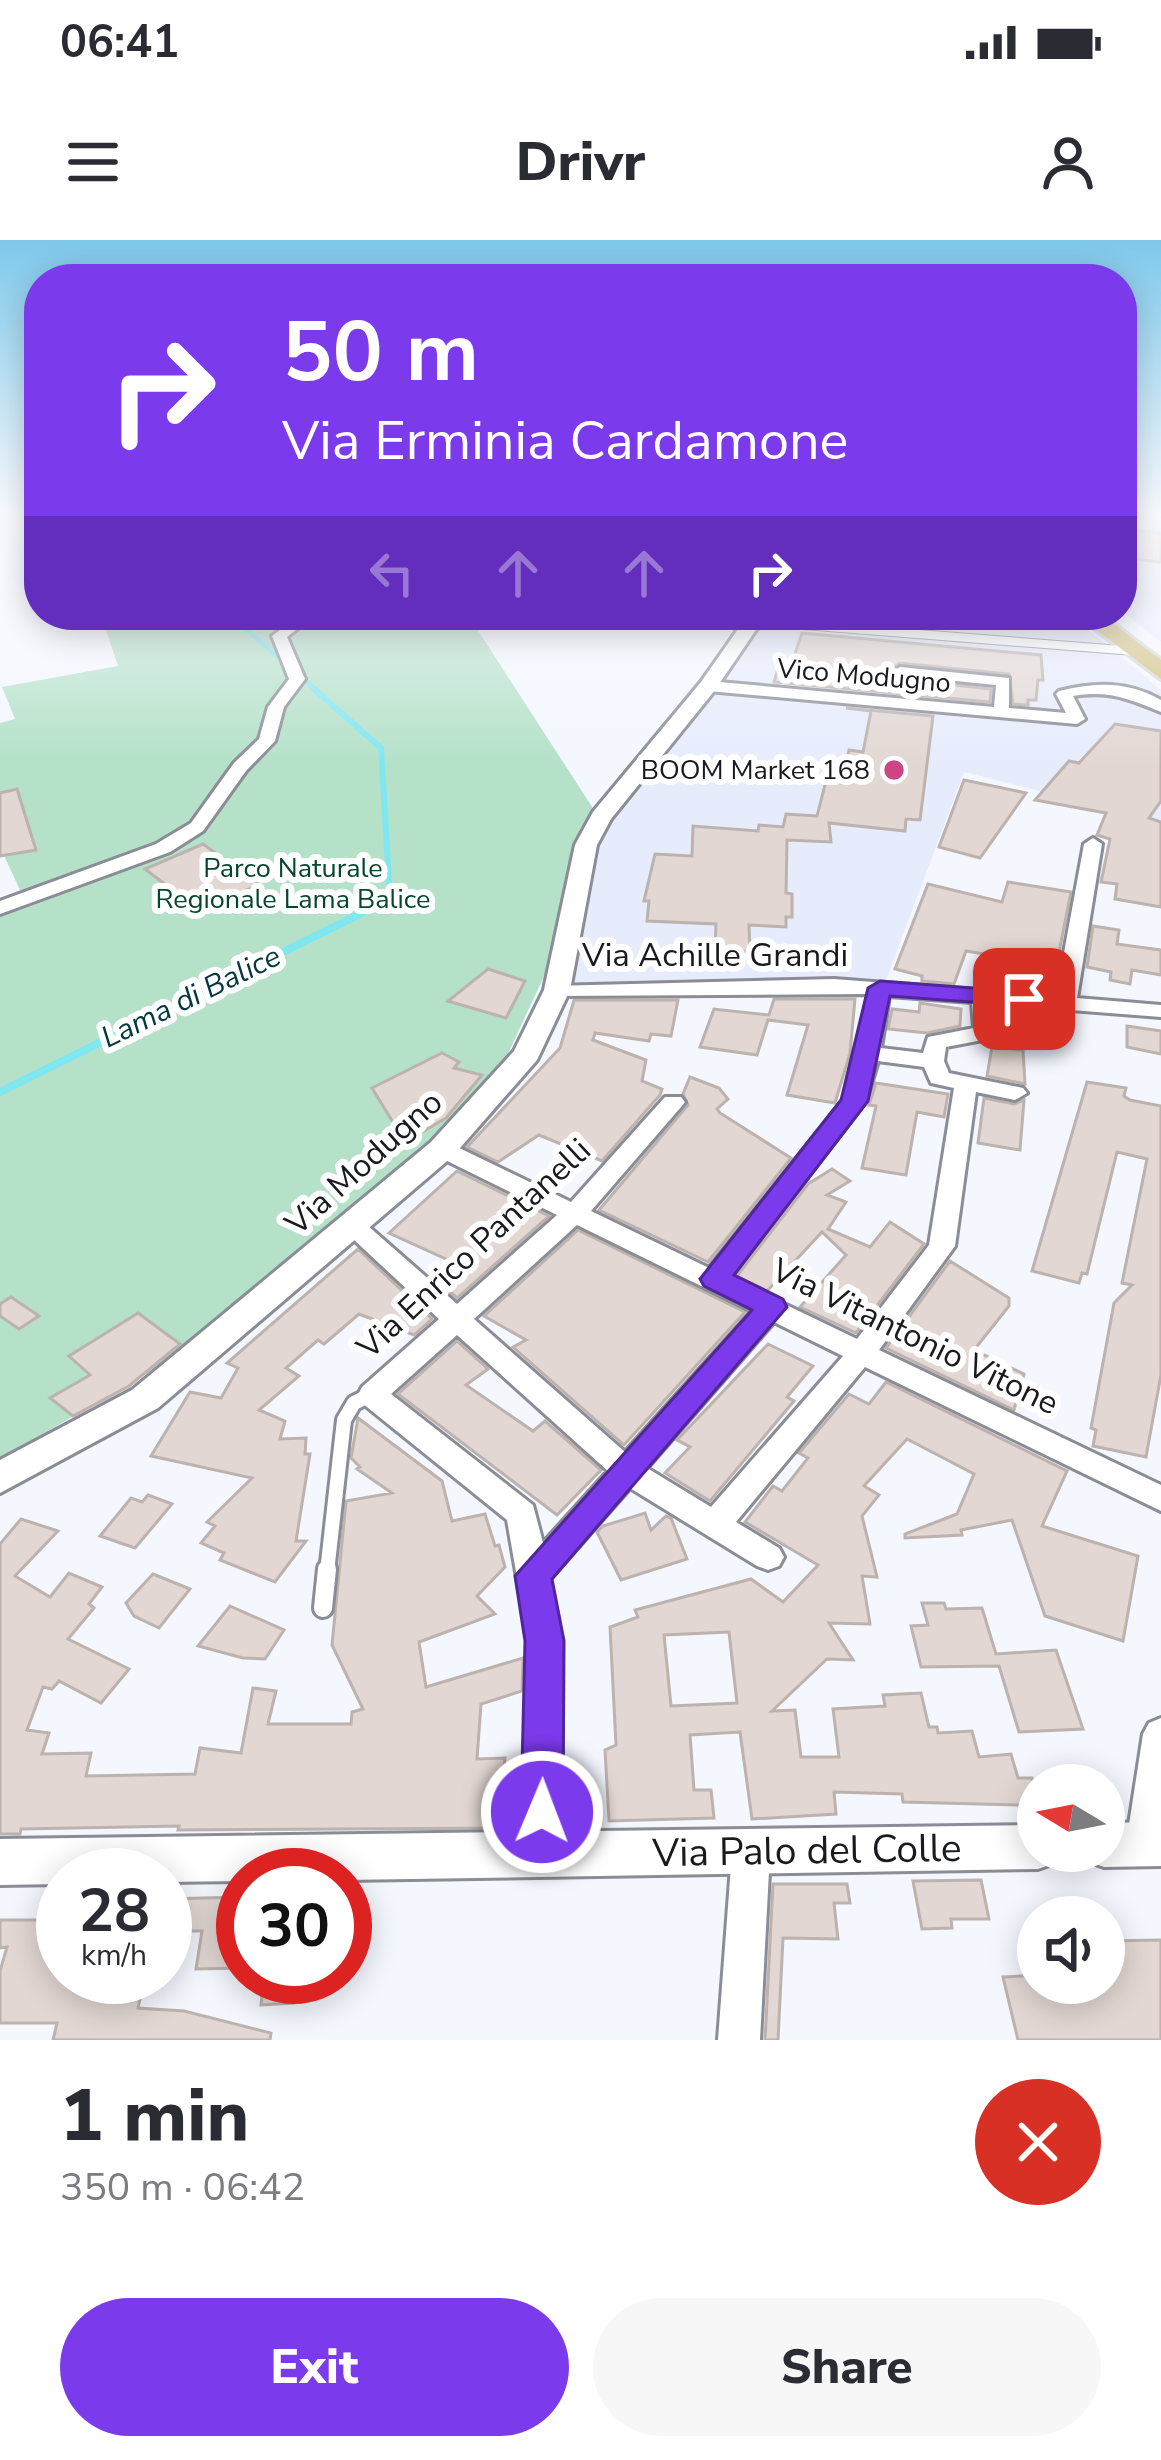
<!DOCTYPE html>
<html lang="en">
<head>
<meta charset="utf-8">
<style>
	body { margin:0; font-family:"Nunito Sans",sans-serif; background:#f7f7f7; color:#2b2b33; height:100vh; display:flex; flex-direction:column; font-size:45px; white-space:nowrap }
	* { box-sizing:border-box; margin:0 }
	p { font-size:39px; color:#7c7c81 }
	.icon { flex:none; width:66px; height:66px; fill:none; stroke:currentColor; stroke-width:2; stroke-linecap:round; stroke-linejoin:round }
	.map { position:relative; height:1800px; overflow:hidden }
	.panel { display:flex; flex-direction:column; background:#fff; flex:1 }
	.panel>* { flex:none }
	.hud { position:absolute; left:24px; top:24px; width:1113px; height:366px; border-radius:48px; box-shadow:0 6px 30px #0003; background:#7c3aed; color:#fff; overflow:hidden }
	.needle { width:78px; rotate:280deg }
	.fabs { position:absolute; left:1017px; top:1524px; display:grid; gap:24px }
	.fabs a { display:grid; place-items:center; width:108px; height:108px; border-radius:50%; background:#fff; box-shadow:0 6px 30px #0003; font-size:60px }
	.speed { position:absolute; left:36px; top:1608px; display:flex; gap:24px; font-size:60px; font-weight:700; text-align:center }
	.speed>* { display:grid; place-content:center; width:156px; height:156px; border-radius:50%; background:#fff; box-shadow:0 6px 30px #0003; line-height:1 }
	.speed small { font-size:30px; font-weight:400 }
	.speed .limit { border:18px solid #d22; background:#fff; color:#111 }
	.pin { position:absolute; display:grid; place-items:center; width:102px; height:102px; color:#fff; margin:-51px; border-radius:24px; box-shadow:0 6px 18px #0006 }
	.me { position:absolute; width:132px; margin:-66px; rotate:1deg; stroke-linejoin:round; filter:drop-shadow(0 0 9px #0008) }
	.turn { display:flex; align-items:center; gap:42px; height:252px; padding:0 60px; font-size:54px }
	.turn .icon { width:156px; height:156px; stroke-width:2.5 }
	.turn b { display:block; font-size:84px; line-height:102px }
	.lanes { display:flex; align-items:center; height:114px; padding:0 60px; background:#0003; justify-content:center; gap:60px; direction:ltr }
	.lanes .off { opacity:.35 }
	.round { display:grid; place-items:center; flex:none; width:126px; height:126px; border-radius:63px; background:#f7f7f7 }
	.summary { display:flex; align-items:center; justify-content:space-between; height:204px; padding:0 60px }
	h1 { font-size:72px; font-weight:800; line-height:90px }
	.button { display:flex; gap:24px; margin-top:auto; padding:24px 60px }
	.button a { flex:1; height:138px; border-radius:72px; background:#7c3aed; color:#fff; font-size:48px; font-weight:800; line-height:138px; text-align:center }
	.button a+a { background:#f7f7f7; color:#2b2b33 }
	.status { display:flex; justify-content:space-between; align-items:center; height:84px; padding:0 60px; background:#fff; direction:ltr }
	.status svg { height:33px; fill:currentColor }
	header { display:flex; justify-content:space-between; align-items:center; height:156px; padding:0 60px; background:#fff; font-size:54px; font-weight:800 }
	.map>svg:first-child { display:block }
</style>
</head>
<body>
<div class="status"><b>06:41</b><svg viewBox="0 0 49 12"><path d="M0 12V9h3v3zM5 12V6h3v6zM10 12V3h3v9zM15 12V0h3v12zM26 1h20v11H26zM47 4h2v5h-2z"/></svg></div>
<header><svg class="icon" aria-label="menu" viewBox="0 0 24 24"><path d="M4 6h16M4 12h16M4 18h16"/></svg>Drivr<svg class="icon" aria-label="person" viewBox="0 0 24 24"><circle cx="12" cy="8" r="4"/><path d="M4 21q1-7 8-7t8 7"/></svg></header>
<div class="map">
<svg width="1161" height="1800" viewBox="0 0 1161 1800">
	<rect width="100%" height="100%" fill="#f5f7ff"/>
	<g fill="#e7ecfd">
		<path d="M1122,274h39v128l-39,-31z"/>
		<path d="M748,375h323l90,75v132l-197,-50 -78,208 -347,5 43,-156z"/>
	</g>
	<path fill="#b4e1c8" d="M101,375h367l128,198 -50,159 -63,135 -262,223 -221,129v-544l27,-10 -27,-58v-124l15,-4 -13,-32 116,-21z"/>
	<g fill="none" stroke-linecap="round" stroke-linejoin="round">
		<g stroke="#80e6f0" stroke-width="4.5">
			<path d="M230,375l58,51"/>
			<path d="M300,436l18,16"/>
		</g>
		<path stroke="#80e6f0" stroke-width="6" d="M314,449l67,59 9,151 -36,18"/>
		<path stroke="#80e6f0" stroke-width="8" d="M0,852l360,-178"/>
	</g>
	<g fill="#e2d7d3" stroke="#bcb2ae" stroke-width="3" fill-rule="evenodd">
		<path d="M1122,289l39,4v29l-39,-4z"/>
		<path d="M808,375h111l8,4 -3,7z"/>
		<path d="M802,393l239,22 2,25h-5l-2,20h-8v5l-15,-1 -4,-30 -109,-11 -12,8 4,7 99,11 -1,13 -216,-20 5,-17 12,1z"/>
		<path d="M846,468l87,8 -13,104 -14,-1 -1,12 -76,-8 2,19 -44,-2 -1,53 6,1v23h-6v10l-37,-2 1,27 -35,-1 1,-27 -69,-3 2,-20h-5l11,-47 37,2 1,-30 65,5 1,-6 24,2 3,-13 31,2 9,-35 16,2 7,-33 14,2 8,-41z"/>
		<path d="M1115,484l46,7v70l-12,17 12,4v85l-46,-8 2,-15 -16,-2 9,-43 -13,-4 9,-22 -71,-13 34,-39 10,2z"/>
		<path d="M964,540l62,13 -46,65 -41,-11z"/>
		<path d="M17,549l19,61 -36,6v-63z"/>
		<path d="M203,604l57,41 -41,15 7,4 -23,9 -58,-44z"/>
		<path d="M1008,642l63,10 -18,90 -36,-6 3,-16 -54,-9 -12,33 -32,-3v-5l-27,-7 33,-85 74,18z"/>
		<path d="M1093,686l26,4 -2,14 44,6v25l-29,-5 -2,14 -20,-4 1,-8 -24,-5z"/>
		<path d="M488,729l37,12 -19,37 -58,-17z"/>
		<path d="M774,759h81l-5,54 -15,50 -48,-8 21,-70 -40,-5 -11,35 -57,-8 14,-38 55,6z"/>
		<path d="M574,760h104l-7,36 -20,-2 -2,7 -54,-8 -2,7 53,20 -4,21 20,8 -2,6 -58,66 -63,-26 -41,27 -31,-15 93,-99z"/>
		<path d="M920,763l41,6 -1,17 -33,7 -39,-4 4,-20 27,3z"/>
		<path d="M1127,786l34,5v23l-34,-7z"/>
		<path d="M992,807l31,3 2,34 -38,-8z"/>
		<path d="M442,813l17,9 -5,6 28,7 -36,43 -41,24 -33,-54z"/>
		<path d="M690,837l29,11 9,11 -11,10 3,4 71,45 -83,104 -109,-52 89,-105 -5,-11z"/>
		<path d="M1087,842l39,6 -2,8 6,4 31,6v269l-15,82 -53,-11 3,-16 -5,-2 23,-125 18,-18 -10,-2 25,-124 -30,-7 -30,122 -5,-1 -3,10 -47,-12z"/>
		<path d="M876,843l72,11 -4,23 -27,-5 -11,63 -44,-7 14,-62 -7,-1z"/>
		<path d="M984,858l30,6 10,-4 -4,50 -42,-7z"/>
		<path d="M832,929l18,12 -23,14 19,7 -18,27 42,18 20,-25 34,22 -68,89 -56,-26 46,-52 -24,-23 -55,59 -30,-15 71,-92z"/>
		<path d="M457,931l92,45 -92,82 -25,-22 16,-16 -59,-27z"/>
		<path d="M578,990l167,82 -121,133 -111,-98 13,-7 -42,-24z"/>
		<path d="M358,1009l74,70 -18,16 -55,-21 -35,30 -6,-4 -32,28 13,8 -40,34 26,11 -5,18 26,-1 -1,16h5l-14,87h10l-31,41 -55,-22 4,-7 -23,-10 14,-17 -8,-4 45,-44 -101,-22 39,-64 31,6 17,-30 -11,-5z"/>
		<path d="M950,1021l59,37v8l-35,44 50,24 -10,36 -128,-62z"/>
		<path d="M11,1057l28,19 -20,13 -19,-13v-12z"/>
		<path d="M138,1073l42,31 -51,42 -56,30 -23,-18 40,-23 -21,-19z"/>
		<path d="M457,1101l31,28 -22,16 67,46 12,-10 56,49 -44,45 -159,-121z"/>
		<path d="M768,1104l45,22 -26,31 7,4 -84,100 -45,-28 25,-26 -13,-7z"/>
		<path d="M886,1142l181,89 -25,55 96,30 -15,85 -78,-25 -33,-96 -51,10 1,5 -57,3v-4l52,-20 17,-40 -67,-35 -43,47 15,9 -17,21 15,61 -15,-1 8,48 -41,-1 24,37 -26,-1 -55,52 23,-1 6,47h38l-6,-48 52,-3 -2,-11 38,-2 8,34h8l1,6 34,-2 7,26 32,-3 7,24h14l6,33 -17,1 -2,-7 -116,-3 -1,-8 -68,-2 2,22 -84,5 -12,-87 -50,3 4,55h17l3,28 -105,3 -4,-71 11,-5 -6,-118 28,-10 -3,-7 116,-31 32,23 35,-37 -73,-43 28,-36 9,5 26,-33 -9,-5 50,-59 20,10zM729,1392l8,71 -66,3 -7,-71z"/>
		<path d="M358,1178l84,63 10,40 33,-7 10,32 4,-1 6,22 -28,29 18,18 -76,28 7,45 97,-29 -1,33 -41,13 -4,55 28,-1 -2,19h17l-1,51 -341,2 1,-4 -158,3 -1,5h-20v-290l21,-25 37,12 -43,45 35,21 19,-24 33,14 -13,17 5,4 -26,31 61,30 -28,34 -42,-22 -7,8 -9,-2 -16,43 22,3 -7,21 49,-1 -5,23 109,-2 5,-26 41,5 12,-65 23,3 -8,33h83l1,-12 11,-3 -31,-64 14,-144 46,-8 -35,-24 3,-2 -9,-9z"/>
		<path d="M148,1255l24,9 -37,44 -35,-12 31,-38 11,4z"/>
		<path d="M645,1273l6,17 15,-14 5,2 16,41 -66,21 -24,-48 6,-6z"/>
		<path d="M153,1334l37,15 -31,39 -25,-12 -8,-13z"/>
		<path d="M922,1363h22l2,6 36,-1 14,46 60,-4 27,79 -64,3 -20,-66 -78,1 -10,-41 17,-1z"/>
		<path d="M230,1366l54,24 -19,29 -22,-1 -45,-12z"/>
		<path d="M981,1640l8,39h-38l1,9 -30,1 -9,-48z"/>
		<path d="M773,1644h74l3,19h-16l4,36 -55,-1 -5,102h-13z"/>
		<path d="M243,1657v71l-47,1 6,-38h-37v-32z"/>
		<path d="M0,1680h63v57h82l-7,31 46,3 87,22 -1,7h-217l4,-17h-57v-52l7,-24 -7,1z"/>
		<path d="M1161,1700v100h-143l-15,-63 35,-2v8h66v-42z"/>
		<path d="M264,1737h33l-3,26 -33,2z"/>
	</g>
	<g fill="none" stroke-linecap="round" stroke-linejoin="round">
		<defs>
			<path id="service-far2" d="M753,381l381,30"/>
			<path id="service-far1" d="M327,1332l17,-152 10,-17 16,-8"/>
			<path id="service" d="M323,1368l4,-39"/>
			<g id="minor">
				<path d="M299,375h16l-28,22 18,42 -21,28 -9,34 -29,30 -43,60 -33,21 -170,62v-13l156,-57 35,-21 43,-60 25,-24 9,-32 21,-28 -17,-43z"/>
				<path d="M900,427l109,11v30l57,5 -10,-19 3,-3c36,-9 69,-10 102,9v12c-32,-13 -52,-22 -88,-16l12,23 -8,5 -369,-33 -8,-5 8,-5 286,26 2,-22 -101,-10 -3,-3z"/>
				<path d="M1093,598l9,6 -25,154 84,7v12l-168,-13 3,29 -3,5 -47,9 -2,14 5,12 74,15 4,5 -12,7 -39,-8 -21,154 -76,104 282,135v26l-296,-144 -129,155 43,26 5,9 -5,9 -11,4 -11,-4 -127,-78 -80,91 12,62 -1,214 -6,13 -13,5 -13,-5 -6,-13 5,-214 -21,-121 -145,-117 -4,-8 4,-8 77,-68 -101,-94 13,-8 9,2 97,85 100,-89 -124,-61 -3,-5 3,-5h18l120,58 94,-105h16l4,5 -4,5 -90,104 118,57 134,-168 15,-47 10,-59 -311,2 -7,-2 -4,-4 4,-4 284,-7 222,17 28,-152zM889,756l83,6 2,26 -46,9 -5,16 -42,-5zM878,821l46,6 7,16 23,5 -25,157 -72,94 -127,-61 136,-177zM577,985l175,86 -127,141 -151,-133zM774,1082l69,34 -132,151 -64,-39zM457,1095l151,136 -65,72 -10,-38 -142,-111z"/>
				<path d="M1161,1478v132l-3,7 -13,5 -13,-5 -6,-13 17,-110 6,-11z"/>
				<path d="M751,1595l13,5 6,13 -10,187h-42l14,-187 6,-13z"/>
			</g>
			<g id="tertiary">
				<path d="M748,375h18l-51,75 -104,129 -14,26 -27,145 -33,70 -84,96 -295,252 -158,85v-33l132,-70 299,-248 83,-91 30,-61 31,-145 18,-33 108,-130z"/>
				<path d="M1161,1582v44l-57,1 -17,-6 -4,-10h21v-28z"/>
				<path d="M1038,1585v26h22l-5,12 -17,6 -693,11v-5h-102v6l-78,1v-7h-102v9l-63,1v-46z"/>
			</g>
			<path id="primary" d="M1077,375h25l59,45v19z"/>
		</defs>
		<use href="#service-far2" stroke="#8b8d96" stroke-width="10"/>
		<use href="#service-far1" stroke="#8b8d96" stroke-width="20"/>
		<use href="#service" stroke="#8b8d96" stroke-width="24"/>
		<use href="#minor" stroke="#8b8d96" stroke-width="6"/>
		<use href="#tertiary" stroke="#8b8d96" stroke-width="6"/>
		<use href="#primary" stroke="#d6d6d6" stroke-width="6"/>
		<use href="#service-far2" stroke="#fff" stroke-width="8"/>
		<use href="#service-far1" stroke="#fff" stroke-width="14"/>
		<use href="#service" stroke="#fff" stroke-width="18"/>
		<use href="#minor" fill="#fff" fill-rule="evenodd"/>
		<use href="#tertiary" fill="#fff" fill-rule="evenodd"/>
		<use href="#primary" fill="#d0be7e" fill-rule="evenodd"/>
	</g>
	<linearGradient id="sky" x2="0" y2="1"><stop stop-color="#7ec8eb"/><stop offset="0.52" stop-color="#fafbff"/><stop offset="1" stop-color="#fafbff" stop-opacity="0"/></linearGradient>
	<rect width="1161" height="526" fill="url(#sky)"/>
	<path fill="#7c3aed" stroke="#51269a" stroke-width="3" d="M880,741l144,11 13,7 -13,7 -134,-10 -22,105 -134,174 49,24 4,8 -235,272 12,62 -1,171 -6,14 -15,5 -15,-5 -6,-14 4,-171 -10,-65 237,-266 -48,-24 -4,-7 141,-179 27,-112z"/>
	<circle fill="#cc4685" stroke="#fff" stroke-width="4.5" cx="894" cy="530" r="12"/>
	<g text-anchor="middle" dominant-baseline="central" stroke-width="12" stroke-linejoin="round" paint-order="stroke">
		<g font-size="27" fill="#191a1d" stroke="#fff">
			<text transform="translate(864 436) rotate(5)">Vico Modugno</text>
		</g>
		<g font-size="27" fill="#191a1d" stroke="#fff" text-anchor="end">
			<text x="870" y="530">BOOM Market 168</text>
		</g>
		<g font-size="27" fill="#04452c" stroke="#fff">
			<text x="293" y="628">Parco Naturale<tspan x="293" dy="31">Regionale Lama Balice</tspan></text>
		</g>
		<g font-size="30" font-style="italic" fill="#05383c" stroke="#fff">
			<text transform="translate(191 757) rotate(-26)">Lama di Balice</text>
		</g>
		<g font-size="33" fill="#191a1d" stroke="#fff">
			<text x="715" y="715">Via Achille Grandi</text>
			<text transform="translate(364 923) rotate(-42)">Via Modugno</text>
			<text transform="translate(474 1009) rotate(-43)">Via Enrico Pantanelli</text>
			<text transform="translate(915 1097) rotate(26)">Via Vitantonio Vitone</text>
		</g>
		<g font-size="39" fill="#191a1d" stroke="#fff">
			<text transform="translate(807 1611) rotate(-1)">Via Palo del Colle</text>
		</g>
	</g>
</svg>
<div class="fabs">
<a><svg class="needle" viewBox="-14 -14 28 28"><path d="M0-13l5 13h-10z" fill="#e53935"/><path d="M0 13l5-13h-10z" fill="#7c7c81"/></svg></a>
<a><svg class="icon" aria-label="sound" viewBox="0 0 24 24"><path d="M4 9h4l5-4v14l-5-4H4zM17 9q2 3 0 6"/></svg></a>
</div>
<div class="speed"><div>28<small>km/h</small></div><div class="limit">30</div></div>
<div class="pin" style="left:1024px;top:759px;background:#d93025"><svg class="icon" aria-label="arrive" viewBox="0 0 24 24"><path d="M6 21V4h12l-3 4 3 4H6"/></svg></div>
<svg class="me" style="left:542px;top:1572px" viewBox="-20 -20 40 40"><circle r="17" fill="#7c3aed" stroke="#fff" stroke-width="3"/><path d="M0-11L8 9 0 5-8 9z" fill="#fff"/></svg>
<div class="hud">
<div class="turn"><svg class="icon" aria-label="right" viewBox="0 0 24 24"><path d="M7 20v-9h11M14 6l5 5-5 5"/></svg><div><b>50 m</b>Via Erminia Cardamone</div></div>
<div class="lanes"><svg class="icon off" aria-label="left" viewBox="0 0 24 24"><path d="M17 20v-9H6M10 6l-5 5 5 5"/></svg><svg class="icon off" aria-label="ahead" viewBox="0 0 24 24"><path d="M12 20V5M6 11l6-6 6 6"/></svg><svg class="icon off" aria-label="ahead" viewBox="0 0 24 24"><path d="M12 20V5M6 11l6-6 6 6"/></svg><svg class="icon" aria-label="right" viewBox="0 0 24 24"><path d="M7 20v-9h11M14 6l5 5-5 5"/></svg></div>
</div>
</div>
<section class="panel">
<div class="summary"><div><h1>1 min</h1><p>350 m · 06:42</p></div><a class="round" style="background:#d93025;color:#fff"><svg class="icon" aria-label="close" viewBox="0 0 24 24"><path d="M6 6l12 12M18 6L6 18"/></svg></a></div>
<div class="button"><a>Exit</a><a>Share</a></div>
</section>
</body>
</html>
